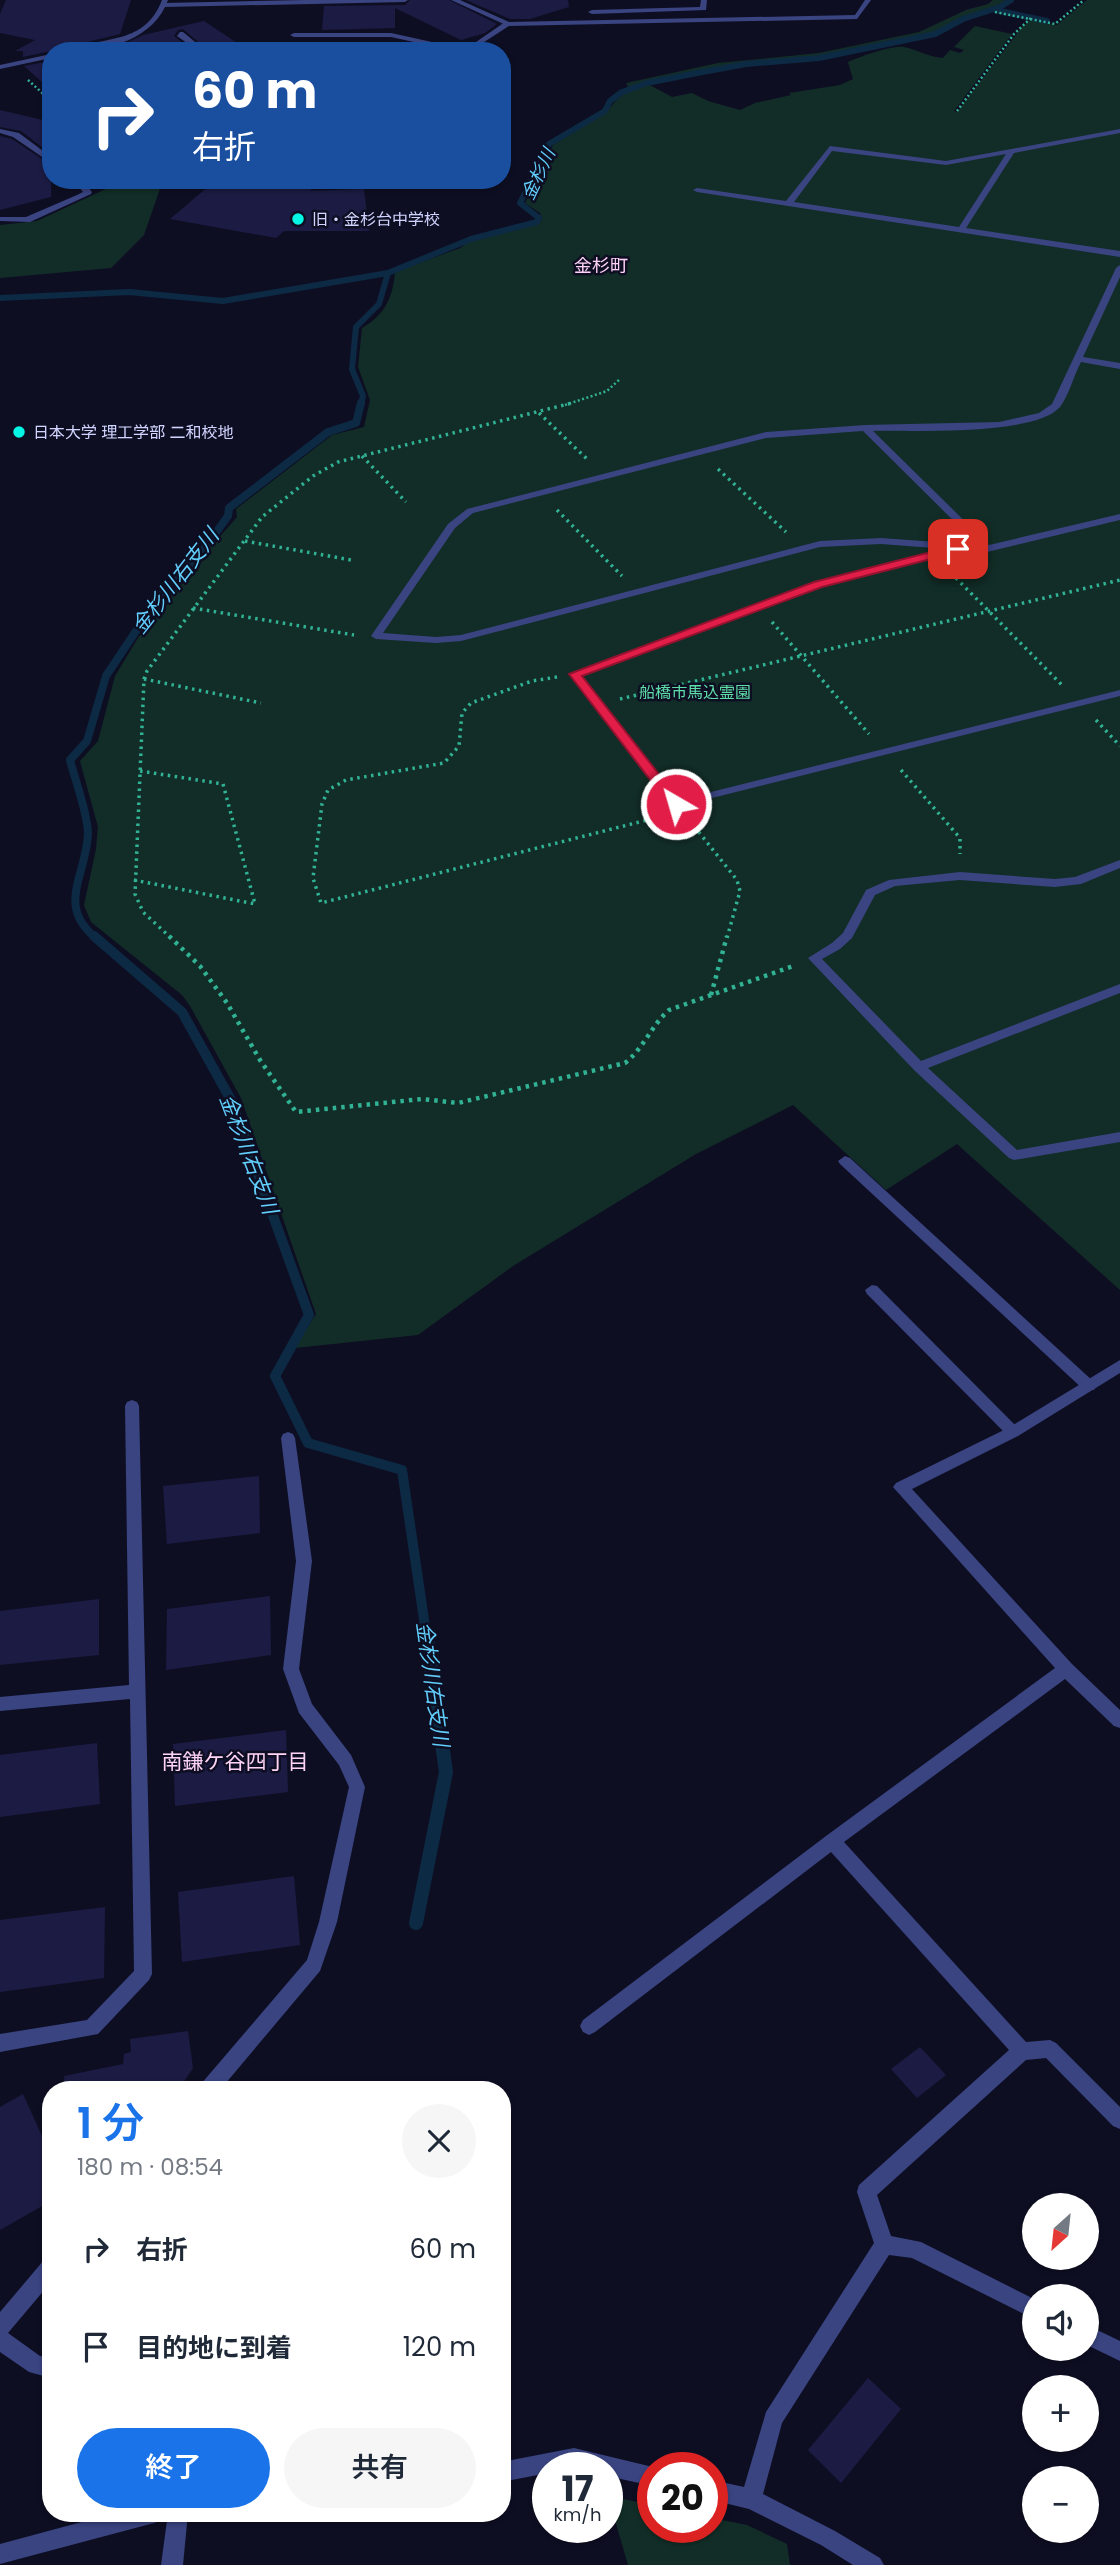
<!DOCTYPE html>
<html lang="ja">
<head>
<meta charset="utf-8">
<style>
	body { margin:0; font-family:Poppins,"Noto Sans JP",sans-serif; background:#f6f6f7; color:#1f2937; height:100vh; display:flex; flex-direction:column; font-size:26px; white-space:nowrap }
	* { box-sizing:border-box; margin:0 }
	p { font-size:23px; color:#747a83 }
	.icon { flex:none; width:38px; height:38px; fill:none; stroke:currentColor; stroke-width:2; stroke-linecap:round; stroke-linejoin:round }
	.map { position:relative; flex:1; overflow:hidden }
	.details { position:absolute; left:42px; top:2081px; width:469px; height:441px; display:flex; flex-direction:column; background:#fff; border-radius:28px; box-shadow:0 2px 5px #0004 }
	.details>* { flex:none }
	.guide { position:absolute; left:42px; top:42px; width:469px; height:147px; border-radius:28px; box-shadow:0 2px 5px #0004; background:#1a4fa0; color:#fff; overflow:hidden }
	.needle { width:46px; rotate:207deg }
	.tools { position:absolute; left:1022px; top:2193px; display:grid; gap:14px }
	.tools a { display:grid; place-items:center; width:77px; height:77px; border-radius:50%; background:#fff; box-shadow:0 2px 5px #0004; font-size:35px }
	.speed { position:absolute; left:532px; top:2452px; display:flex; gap:14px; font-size:35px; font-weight:700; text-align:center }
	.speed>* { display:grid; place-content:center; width:91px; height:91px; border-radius:50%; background:#fff; box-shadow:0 2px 5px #0004; line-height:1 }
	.speed small { font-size:18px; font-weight:400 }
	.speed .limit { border:10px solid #d22; background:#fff; color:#111 }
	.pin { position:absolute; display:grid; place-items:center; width:60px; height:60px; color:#fff; margin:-30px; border-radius:14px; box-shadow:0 4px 10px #0006 }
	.me { position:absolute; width:77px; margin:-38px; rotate:322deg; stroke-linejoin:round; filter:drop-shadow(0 0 5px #0008) }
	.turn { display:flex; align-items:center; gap:24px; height:147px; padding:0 35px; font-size:32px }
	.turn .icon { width:91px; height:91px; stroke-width:2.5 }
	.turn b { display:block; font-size:49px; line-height:60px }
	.round { display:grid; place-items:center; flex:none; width:74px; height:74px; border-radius:37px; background:#f6f6f7 }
	.overview { display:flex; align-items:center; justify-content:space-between; height:119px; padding:0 35px }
	h1 { font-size:42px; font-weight:600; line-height:52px; color:#1a73e8 }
	.primary-button { display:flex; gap:14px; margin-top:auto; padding:14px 35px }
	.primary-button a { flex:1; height:80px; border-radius:42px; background:#1a73e8; color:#fff; font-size:28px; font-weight:600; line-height:80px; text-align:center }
	.primary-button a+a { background:#f6f6f7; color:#1f2937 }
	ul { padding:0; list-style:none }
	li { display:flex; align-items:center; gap:21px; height:98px; padding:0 35px }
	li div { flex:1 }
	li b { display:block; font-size:26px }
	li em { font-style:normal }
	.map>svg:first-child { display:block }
</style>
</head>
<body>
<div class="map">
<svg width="1120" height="2565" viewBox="0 0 1120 2565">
	<rect width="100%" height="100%" fill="#0e0e23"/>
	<g fill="#122d27">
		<path d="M993,0h15c-10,8 -19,8 -31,12 -16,5 -31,13 -45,22l-114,23 -72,6 -118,24 -2,-4 92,-20 101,-10 100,-21 47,-22 22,-6z"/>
		<path d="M1087,0h33v1290l-163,-146 -71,46 -93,-85 -97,49 -183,112 -95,69 -123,13 21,-34 -75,-216 -51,-92 -8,-11 -91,-73 -7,-17 12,-56 2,-22 -18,-66 18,-20 17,-65 23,-38 25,-36 74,-85 -1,-8 96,-74 32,-8 6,-27 -12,-33 4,-39c23,-13 31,-31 33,-56l65,-24c24,-19 57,-12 82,-28l-2,-7 -15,-10 28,-58 51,-31 19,-21 25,-9 24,13 20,-4 16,8 32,9 15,-7 36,-8 -2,-2 51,-8 13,-6 -5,-17c11,-5 44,-17 56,-15 14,3 24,10 39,11l7,-8 10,3 4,-3 -10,-3 21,-21 37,8 -58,77 3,1 65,-85 9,-8 26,6z"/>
		<path d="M125,180h38l-19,55 -33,33 -111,10v-53l37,-4z"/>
		<path d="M608,2496l45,9v22h59v-9l35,7 40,19 3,21h-162z"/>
	</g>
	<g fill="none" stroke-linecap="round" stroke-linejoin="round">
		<g stroke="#0d2a44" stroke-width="6">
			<path d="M995,10l52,11"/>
			<path d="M0,298l129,-6 94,9 165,-28 83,-34 66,-17 2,-4 -19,-15 29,-59 56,-33 5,-10 12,-9 25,-9 50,-10 49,-9 73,-6 116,-24 28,-15 37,-12 11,-7"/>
			<path d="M361,405l2,-9 -11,-27 4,-42 23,-23 9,-31"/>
		</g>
		<path stroke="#0d2a44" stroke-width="8" d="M96,938c-40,-32 -10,-62 -8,-104 0,-20 -13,-54 -18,-74l17,-19 19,-65 50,-75 48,-52 24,-33 1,-8 99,-76 28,-9 5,-20"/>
		<path stroke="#0d2a44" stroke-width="10" d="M94,936l88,76 49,88 78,215 -34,61 33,67 94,27 25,170"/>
		<path stroke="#0d2a44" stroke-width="14" d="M416,1923l30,-151 -19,-133"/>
	</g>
	<g fill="#1c1b43">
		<path d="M6,0h125l-11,34 -37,9 -14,8h-18l-28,6v-6h-8l20,-11 -35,-7v-19z"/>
		<path d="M410,0h39l48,24 -12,9 -24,7 -66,-32v20l-73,2 2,-24 81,-1z"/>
		<path d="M466,0h102l1,7 -39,12h-20z"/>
		<path d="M204,21l45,30h-40l-26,-22 -5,1 -4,6 19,15h-68l-1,-7 19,-9z"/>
		<path d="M51,61v29l-27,-24z"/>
		<path d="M0,110l51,12v32l-30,-23 -21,-4z"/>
		<path d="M0,136l12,3 39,26v32l-51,13z"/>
		<path d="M216,180h105l-11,11 54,-2 5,42h-85l-8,7 -106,-19z"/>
		<path d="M259,1476l1,57 -93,11 -4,-58z"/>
		<path d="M270,1596l1,59 -105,15 1,-61z"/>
		<path d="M99,1599v56l-99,10v-54z"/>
		<path d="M286,1730l2,62 -113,14 -2,-62z"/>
		<path d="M97,1743l3,61 -100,13v-62z"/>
		<path d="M294,1876l6,69 -118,17 -4,-70z"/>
		<path d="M105,1907l-1,71 -104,14v-72z"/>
		<path d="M188,2031l5,37 -12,18 -29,4h-87l-1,-14 59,-12 1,-10 7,-2 -1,-13z"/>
		<path d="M920,2047l26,28 -29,23 -26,-29z"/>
		<path d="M23,2094l28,62v45l-51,29v-123z"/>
		<path d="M868,2378l33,31 -60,74 -33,-33z"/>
	</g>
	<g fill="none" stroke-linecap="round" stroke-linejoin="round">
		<g stroke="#31b294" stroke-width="2.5" stroke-dasharray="2 2.5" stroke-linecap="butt">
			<path d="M995,12l60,12 29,-24"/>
			<path d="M28,80l23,21"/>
			<path d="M957,111l57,-77 17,-16"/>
			<path d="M565,405l42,-14 13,-12"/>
		</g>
		<g stroke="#31b294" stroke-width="3.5" stroke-dasharray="2.5 4.5" stroke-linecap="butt">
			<path d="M539,413l49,47"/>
			<path d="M362,456l44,46"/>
			<path d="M718,469l68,63"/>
			<path d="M557,510l65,66"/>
			<path d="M245,541l106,19"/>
			<path d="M951,573l112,113"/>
			<path d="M193,608l161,27"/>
			<path d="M772,622l97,112"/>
			<path d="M557,677l-25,4 -61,22 -9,10 -3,33 -15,17 -98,17 -18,10 -6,14 -9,74 8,25 338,-86"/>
			<path d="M144,679l117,24"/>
			<path d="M620,699l500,-119"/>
			<path d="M1096,720l24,26"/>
			<path d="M901,770l59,68v16"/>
			<path d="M690,821l47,59 3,11 -13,47"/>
			<path d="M134,880l121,24 -32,-120 -83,-13"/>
			<path d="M171,938l-28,-26 -8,-18 9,-215 3,-8 115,-154 51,-41 25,-14 234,-59"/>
		</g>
		<g stroke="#31b294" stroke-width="4.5" stroke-dasharray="3.5 5" stroke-linecap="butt">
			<path d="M169,936l31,30 27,37 33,57 36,52 126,-13 36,4 167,-40c19,-15 26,-37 44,-53l127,-45"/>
			<path d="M711,995l16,-59"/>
		</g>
		<g fill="#3a4481" fill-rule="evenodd">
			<path d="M304,0h104l-3,2 -241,5 -3,-2 3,-2z"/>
			<path d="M701,0h6l-1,10 -114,4 -4,-2 4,-2 108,-3z"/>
			<path d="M505,22l7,2 -34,22 -37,2 -50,-11h-97l-4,-2 4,-2h97l50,11 35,-2z"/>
			<path d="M180,32h3l23,19h-8l-21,-15z"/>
			<path d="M0,129l19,4 32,24v6l-38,-26 -13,-4z"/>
			<path d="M1120,129v4l-106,20 -48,75 154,23v6l-423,-65 -4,-2 4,-2 89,13 44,-55 116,15zM832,151l114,14 60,-11 -47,73 -165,-25z"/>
			<path d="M73,180h9l10,12 -1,2 -61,28 -30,-1v-4h26l51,-22 6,-3z"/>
			<path d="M1120,265v12l-37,80 37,6v6l-39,-7c-7,13 -12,33 -21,45 -25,29 -148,23 -187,24l116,114 131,-31v6l-133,32 -106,-8 -61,3 -359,94 -25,2 -60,-4 -5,-3 77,-112 19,-15 299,-77 99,-7 134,-3 40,-9 13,-9 64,-136zM863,431l115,114 -97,-7 -61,3 -359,94 -25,2 -53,-4 72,-105 18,-15 293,-75z"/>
			<path d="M947,549l4,1v4l-129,32 -240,89 97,125 441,-110v6l-444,111 -4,-1 -102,-132 244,-92z"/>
			<path d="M1120,860v8l-39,16 -26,3 -95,-7 -65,6 -20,9 -23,43 -12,11 -18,10 99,102 199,-77v9l-192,75 89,82 103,-18v10l-106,18 -5,-2 -95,-88 -106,-112 24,-15 11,-10 23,-43 23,-10 71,-8 95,7 20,-2z"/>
			<path d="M845,1156l5,2 244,224 2,4 -2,4h-10l-244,-226 -2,-3z"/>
			<path d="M872,1285l5,1 141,142 2,4 -2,4h-10l-141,-142 -2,-4z"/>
			<path d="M132,1400l5,2 2,4 13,568 -3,6 -51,54 -98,18v-18l87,-14 47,-49 -4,-272 -130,12v-14l129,-12 -4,-279 2,-4z"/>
			<path d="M288,1432l5,2 2,4 17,123 -13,108 13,35 39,51 14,32 -28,135 -17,49 -100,119h-21l2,-6 106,-124 12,-38 30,-135 -10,-22 -40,-52 -16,-44 13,-108 -15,-123 2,-4z"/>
			<path d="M51,2257v25l-43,51 32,23 11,2v20l-22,-6 -29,-20v-40l44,-52z"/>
		</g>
		<g fill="#3a4481" fill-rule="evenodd">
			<path d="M451,0h9l49,22 346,-7 10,-15h6l-14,19 -349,7z"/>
			<path d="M1120,1360v13l-102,63 -106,53 160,175 48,46v18l-6,-2 -49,-47 -221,163 182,200 24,-2 6,3 64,64v22l-7,-3 -67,-68 -20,2 -149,135 14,41 30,6 113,57v20l-122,-61 -23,-3 -107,168 -19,71 72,37 45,27 4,7h-31l-32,-20 -72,-36 -37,-9v-20l32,7 22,-75 108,-169 -17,-51 2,-7 150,-135 -178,-198 -236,180 -6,3 -6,-3 -3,-6 3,-6 243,-184 229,-168 -162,-181 3,-4 112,-55z"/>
			<path d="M1087,2325l33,16v20l-33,-16z"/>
			<path d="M574,2448l83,20h-4v18l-46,-10v-8h-59v5l-46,9v-20z"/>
			<path d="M115,2513h49l-3,7 -7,3 -154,41v-20z"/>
			<path d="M168,2513h20l-5,52h-22z"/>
		</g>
		<g fill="#3a4481" fill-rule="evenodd">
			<path d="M162,0h6c-14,39 -59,51 -97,51 35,-17 73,-5 91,-51z"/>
			<path d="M51,54v4l-51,11v-4z"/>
		</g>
	</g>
	<path fill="#e11d48" stroke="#92132f" stroke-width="2" d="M958,545l6,4 -2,2 -140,36 -240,89 98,125v6h-9l-102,-133 245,-92z"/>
	<g fill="#05f6e5" stroke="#0e0e23" stroke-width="2.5">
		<circle cx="298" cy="219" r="7"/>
		<circle cx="19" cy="432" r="7"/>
	</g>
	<g text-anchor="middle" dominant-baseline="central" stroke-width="5" stroke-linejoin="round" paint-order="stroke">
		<g font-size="16" fill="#d1d4fe" stroke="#0e0e23" text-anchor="start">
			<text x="312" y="219">旧・金杉台中学校</text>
			<text x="33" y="432">日本大学 理工学部 二和校地</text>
		</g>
		<g font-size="16" fill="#5edda8" stroke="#0e0e23">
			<text x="695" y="692">船橋市馬込霊園</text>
		</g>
		<g font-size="18" font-style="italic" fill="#61cefc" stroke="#0e0e23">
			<text transform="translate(538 174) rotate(-65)">金杉川</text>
		</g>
		<g font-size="18" fill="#fed3f6" stroke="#0e0e23">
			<text x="601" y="265">金杉町</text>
		</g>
		<g font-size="21" font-style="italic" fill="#61cefc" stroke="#0e0e23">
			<text transform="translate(175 581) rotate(-52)">金杉川右支川</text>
			<text transform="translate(249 1154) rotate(69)">金杉川右支川</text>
			<text transform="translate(433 1684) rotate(82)">金杉川右支川</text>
		</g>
		<g font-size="21" fill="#fed3f6" stroke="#0e0e23">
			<text x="235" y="1761">南鎌ケ谷四丁目</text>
		</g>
	</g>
</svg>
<div class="tools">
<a><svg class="needle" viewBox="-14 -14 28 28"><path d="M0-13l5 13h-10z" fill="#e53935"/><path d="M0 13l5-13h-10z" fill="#747a83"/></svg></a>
<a><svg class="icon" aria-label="sound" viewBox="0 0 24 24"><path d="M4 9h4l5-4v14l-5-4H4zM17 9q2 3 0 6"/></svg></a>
<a>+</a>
<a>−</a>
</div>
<div class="speed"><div>17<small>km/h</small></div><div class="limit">20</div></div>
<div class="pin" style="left:958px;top:549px;background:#d93025"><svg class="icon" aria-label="arrive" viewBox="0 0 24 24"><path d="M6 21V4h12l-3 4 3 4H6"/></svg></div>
<svg class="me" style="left:676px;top:804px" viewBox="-20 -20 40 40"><circle r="17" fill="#e11d48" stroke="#fff" stroke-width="3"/><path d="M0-11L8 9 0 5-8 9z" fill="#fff"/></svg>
<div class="guide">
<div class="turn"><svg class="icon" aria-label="right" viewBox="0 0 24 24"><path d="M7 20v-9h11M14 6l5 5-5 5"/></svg><div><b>60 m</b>右折</div></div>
</div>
<section class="details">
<div class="overview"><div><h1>1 分</h1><p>180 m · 08:54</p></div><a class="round"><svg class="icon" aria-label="close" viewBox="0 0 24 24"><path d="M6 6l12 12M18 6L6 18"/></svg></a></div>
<ul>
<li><svg class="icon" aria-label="right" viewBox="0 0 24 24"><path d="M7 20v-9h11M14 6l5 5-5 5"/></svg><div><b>右折</b></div><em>60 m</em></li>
<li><svg class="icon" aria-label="arrive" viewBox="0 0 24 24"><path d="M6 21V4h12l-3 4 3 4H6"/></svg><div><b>目的地に到着</b></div><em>120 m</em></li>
</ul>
<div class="primary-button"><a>終了</a><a>共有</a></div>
</section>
</div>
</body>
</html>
